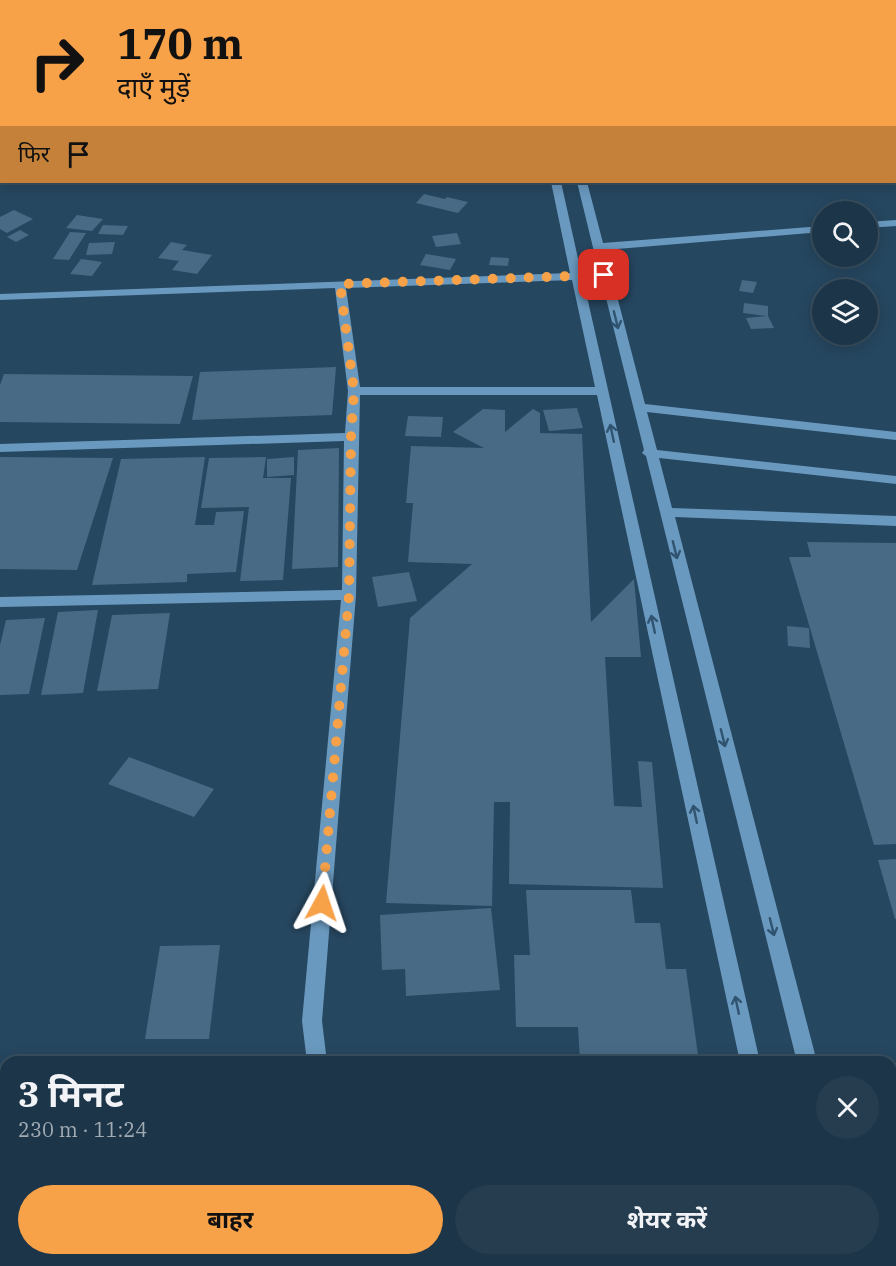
<!DOCTYPE html>
<html lang="hi">
<head>
<meta charset="utf-8">
<style>
	body { margin:0; font-family:"IBM Plex Serif","Noto Sans Devanagari",serif; background:#253d4f; color:#f1f3f6; height:100vh; display:flex; flex-direction:column; font-size:22px; white-space:nowrap }
	* { box-sizing:border-box; margin:0 }
	p { font-size:20px; color:#a0abb4 }
	.icon { flex:none; width:33px; height:33px; fill:none; stroke:currentColor; stroke-width:2; stroke-linecap:round; stroke-linejoin:round }
	.map { position:relative; flex:1; overflow:hidden }
	.sheet { position:absolute; left:0px; top:1056px; width:897px; height:210px; display:flex; flex-direction:column; background:#1c3548; border-radius:18px 18px 0 0; box-shadow:0 3px 15px #0003,0 0 0 2px #3a5060 }
	.sheet>* { flex:none }
	.banner { position:absolute; left:0px; top:0px; width:897px; height:183px; box-shadow:0 3px 15px #0003,0 0 0 2px #3a5060; background:#f7a149; color:#111; overflow:hidden }
	.fabs { position:absolute; left:812px; top:201px; display:grid; gap:12px }
	.fabs a { display:grid; place-items:center; width:66px; height:66px; border-radius:50%; background:#1c3548; box-shadow:0 3px 15px #0003,0 0 0 2px #3a5060; font-size:30px }
	.pin { position:absolute; display:grid; place-items:center; width:51px; height:51px; color:#fff; margin:-26px; border-radius:12px; box-shadow:0 3px 9px #0006 }
	.me { position:absolute; width:66px; margin:-33px; rotate:5deg; stroke-linejoin:round; filter:drop-shadow(0 0 4px #0008) }
	.turn { display:flex; align-items:center; gap:21px; height:126px; padding:0 18px; font-size:27px }
	.turn .icon { width:78px; height:78px; stroke-width:2.5 }
	.turn b { display:block; font-size:42px; line-height:51px }
	.then { display:flex; align-items:center; height:57px; padding:0 18px; background:#0003; gap:12px; font-size:22px }
	.round { display:grid; place-items:center; flex:none; width:63px; height:63px; border-radius:32px; background:#253d4f }
	.headline { display:flex; align-items:center; justify-content:space-between; height:102px; padding:0 18px }
	h1 { font-size:36px; font-weight:700; line-height:45px }
	.cta { display:flex; gap:12px; margin-top:auto; padding:12px 18px }
	.cta a { flex:1; height:69px; border-radius:36px; background:#f7a149; color:#111; font-size:24px; font-weight:700; line-height:69px; text-align:center }
	.cta a+a { background:#253d4f; color:#f1f3f6 }
	.map>svg:first-child { display:block }
</style>
</head>
<body>
<div class="map">
<svg width="896" height="1266" viewBox="0 0 896 1266">
	<rect width="100%" height="100%" fill="#264760"/>
	<g fill="#486a84">
		<path d="M424,194l21,5 2,-2 21,5 -10,11 -42,-10z"/>
		<path d="M14,210l19,9 -26,14 -7,-4v-12z"/>
		<path d="M77,215l26,4 -11,12 -26,-3z"/>
		<path d="M103,225l25,1 -5,9 -25,-1z"/>
		<path d="M20,230l9,5 -13,7 -9,-5z"/>
		<path d="M70,232l16,1 -17,27 -16,-1z"/>
		<path d="M457,233l4,11 -25,3 -4,-11z"/>
		<path d="M115,242l-3,12 -26,1 3,-12z"/>
		<path d="M171,242l16,3 -5,5 30,5 -15,19 -25,-4 7,-9 -21,-3z"/>
		<path d="M426,254l30,5 -6,11 -30,-5z"/>
		<path d="M491,257l18,1 -1,8 -19,-1z"/>
		<path d="M81,259l21,3 -10,14 -22,-2z"/>
		<path d="M742,280l15,2 -4,11 -14,-2z"/>
		<path d="M744,303l24,3v10l6,12 -23,1 -5,-11 21,-2 -24,-3z"/>
		<path d="M336,367l-4,48 -140,5 8,-48z"/>
		<path d="M4,374l189,2 -13,48 -180,-2v-37z"/>
		<path d="M577,408l6,20 -34,3 -6,-21z"/>
		<path d="M483,409l22,1v22l28,-23 7,4v20l42,1 9,188 43,-43 7,78h-36l9,149 28,1 -4,-46 14,1 11,126 -154,-4 1,-82h-16l-2,104 -106,-3 24,-285 62,-54 -64,-2 5,-59h-7l5,-57 73,2 -31,-16z"/>
		<path d="M408,416l35,1 -2,20 -36,-1z"/>
		<path d="M339,448l-1,119 -46,2 6,-119z"/>
		<path d="M0,457l113,1 -36,112 -77,-1z"/>
		<path d="M205,457l-10,68h19l2,-13 28,-1 -8,61 -49,2v8l-95,3 29,-126z"/>
		<path d="M266,457l-3,21h28l-8,102 -43,1 9,-74 -48,1 8,-50z"/>
		<path d="M294,457v18l-27,2v-18z"/>
		<path d="M807,542l89,1v301l-22,1 -85,-288h22z"/>
		<path d="M409,572l8,29 -39,6 -6,-30z"/>
		<path d="M98,610l-15,83 -42,2 17,-83z"/>
		<path d="M170,613l-12,76 -61,2 15,-76z"/>
		<path d="M45,618l-16,76 -29,1v-50l6,-25z"/>
		<path d="M787,626l22,2 1,20 -22,-2z"/>
		<path d="M129,757l85,32 -20,28 -86,-33z"/>
		<path d="M896,859v60h-1l-17,-59z"/>
		<path d="M526,890h105l4,33h25l6,46h20l13,93h-119l-2,-35h-62l-2,-72h16z"/>
		<path d="M491,908l9,82 -94,6 -1,-27 -23,1 -2,-55z"/>
		<path d="M220,945l-11,94h-64l15,-93z"/>
		<path d="M655,1260h51l2,6h-51z"/>
	</g>
	<g fill="none" stroke-linecap="round" stroke-linejoin="round">
		<g fill="#6a99bf" fill-rule="evenodd">
			<path d="M38,0h19l2,2h-20z"/>
			<path d="M110,0h9l-10,2z"/>
			<rect x="506" y="0" width="8" height="2"/>
			<rect x="525" y="0" width="8" height="2"/>
			<path d="M677,0h8l1,2h-8z"/>
			<path d="M788,0h8l1,2h-8z"/>
			<path d="M2,69v6l-2,1v-6z"/>
			<path d="M551,182h10l20,90h18l-22,-90h10l16,61 219,-17v6l-217,18 40,154 251,28v8l-249,-28 10,38 239,26v8l-237,-26 13,50 224,8v10l-221,-9 142,545h-20l-151,-606 -4,-3 2,-3 -43,-172 -18,1 177,783h-20l-143,-667h-237l-4,200 -34,426 5,41h-20l-5,-41 39,-421 -341,7v-10l342,-7 2,-149 -344,11v-8l345,-11 3,-42 -13,-103 -335,12v-6l570,-21zM572,280l23,107h-235l-14,-99z"/>
			<path d="M896,220v6l-29,2v-6z"/>
			<path d="M782,1260h22l2,6h-22z"/>
			<path d="M847,1260h22l1,6h-22z"/>
		</g>
	</g>
	<defs><path id="oneway-shaft" d="M-6 0H5M1.5-3L5.5 0L1.5 3" fill="none" stroke-width="1.6" stroke-linecap="round" stroke-linejoin="round" transform="scale(1.5)"/></defs>
	<g stroke="#305370">
		<use href="#oneway-shaft" transform="translate(616 320) rotate(76)"/>
		<use href="#oneway-shaft" transform="translate(612 433) rotate(-102)"/>
		<use href="#oneway-shaft" transform="translate(675 550) rotate(76)"/>
		<use href="#oneway-shaft" transform="translate(653 624) rotate(-102)"/>
		<use href="#oneway-shaft" transform="translate(723 738) rotate(76)"/>
		<use href="#oneway-shaft" transform="translate(695 814) rotate(-102)"/>
		<use href="#oneway-shaft" transform="translate(772 927) rotate(76)"/>
		<use href="#oneway-shaft" transform="translate(737 1005) rotate(-102)"/>
	</g>
	<g fill="none" stroke-linecap="round" stroke-linejoin="round">
		<path stroke="#f7a149" stroke-width="10" stroke-dasharray="0 18" d="M322,903l27,-308 2,-158 3,-46 -14,-107 264,-9"/>
	</g>
</svg>
<div class="fabs">
<a><svg class="icon" aria-label="search" viewBox="0 0 24 24"><circle cx="10" cy="10" r="6"/><path d="M15 15l6 6"/></svg></a>
<a><svg class="icon" aria-label="layers" viewBox="0 0 24 24"><path d="M12 4l9 5-9 5-9-5zM3 14l9 5 9-5"/></svg></a>
</div>
<div class="pin" style="left:604px;top:275px;background:#d93025"><svg class="icon" aria-label="arrive" viewBox="0 0 24 24"><path d="M6 21V4h12l-3 4 3 4H6"/></svg></div>
<svg class="me" style="left:322px;top:903px" viewBox="-20 -20 40 40"><path d="M0-17L14 15 0 8-14 15z" fill="#f7a149" stroke="#fff" stroke-width="4"/></svg>
<div class="banner">
<div class="turn"><svg class="icon" aria-label="right" viewBox="0 0 24 24"><path d="M7 20v-9h11M14 6l5 5-5 5"/></svg><div><b>170 m</b>दाएँ मुड़ें</div></div>
<div class="then">फिर<svg class="icon" aria-label="arrive" viewBox="0 0 24 24"><path d="M6 21V4h12l-3 4 3 4H6"/></svg></div>
</div>
<section class="sheet">
<div class="headline"><div><h1>3 मिनट</h1><p>230 m · 11:24</p></div><a class="round"><svg class="icon" aria-label="close" viewBox="0 0 24 24"><path d="M6 6l12 12M18 6L6 18"/></svg></a></div>
<div class="cta"><a>बाहर</a><a>शेयर करें</a></div>
</section>
</div>
</body>
</html>
